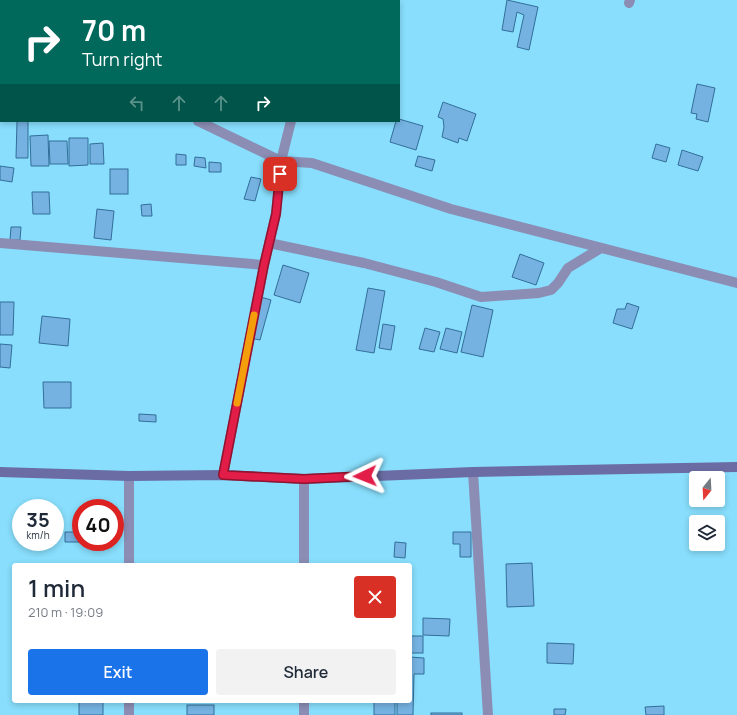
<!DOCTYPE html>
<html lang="en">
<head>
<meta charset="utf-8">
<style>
	body { margin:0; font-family:Manrope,sans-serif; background:#f2f2f3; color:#1f2937; height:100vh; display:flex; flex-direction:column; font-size:15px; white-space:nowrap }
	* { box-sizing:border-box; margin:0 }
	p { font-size:13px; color:#747a83 }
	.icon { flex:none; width:22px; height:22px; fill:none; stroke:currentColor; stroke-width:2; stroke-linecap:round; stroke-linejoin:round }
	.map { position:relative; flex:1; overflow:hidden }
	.details { position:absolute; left:12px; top:563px; width:400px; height:140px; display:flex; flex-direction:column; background:#fff; border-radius:4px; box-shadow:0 2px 6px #0003 }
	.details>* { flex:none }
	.guide { position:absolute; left:0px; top:0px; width:400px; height:122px; box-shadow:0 2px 6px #0003; background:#00695c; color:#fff; overflow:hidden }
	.needle { width:26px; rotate:198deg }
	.tools { position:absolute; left:689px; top:471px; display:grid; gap:8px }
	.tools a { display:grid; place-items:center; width:36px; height:36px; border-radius:4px; background:#fff; box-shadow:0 2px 6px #0003; font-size:20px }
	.speed { position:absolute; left:12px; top:499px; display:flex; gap:8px; font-size:20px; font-weight:700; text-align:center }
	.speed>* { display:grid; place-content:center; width:52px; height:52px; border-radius:50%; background:#fff; box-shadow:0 2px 6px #0003; line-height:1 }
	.speed small { font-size:10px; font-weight:400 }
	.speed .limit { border:6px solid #d22; background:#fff; color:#111 }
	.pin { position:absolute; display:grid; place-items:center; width:34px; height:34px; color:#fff; margin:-17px; border-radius:8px; box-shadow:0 2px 6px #0006 }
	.me { position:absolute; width:44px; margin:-22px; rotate:268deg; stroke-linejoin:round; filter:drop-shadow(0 0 3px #0008) }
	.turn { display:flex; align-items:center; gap:14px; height:84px; padding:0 16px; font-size:18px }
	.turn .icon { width:52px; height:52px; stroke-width:2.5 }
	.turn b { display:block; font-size:28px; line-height:34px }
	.lanes { display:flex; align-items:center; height:38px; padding:0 16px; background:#0003; justify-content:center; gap:20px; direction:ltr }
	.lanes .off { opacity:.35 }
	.round { display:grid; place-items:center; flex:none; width:42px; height:42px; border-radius:4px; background:#f2f2f3 }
	.overview { display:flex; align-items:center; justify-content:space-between; height:68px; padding:0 16px }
	h1 { font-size:24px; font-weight:600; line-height:30px }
	.action { display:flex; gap:8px; margin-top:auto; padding:8px 16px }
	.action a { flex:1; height:46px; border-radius:4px; background:#1a73e8; color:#fff; font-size:16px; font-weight:600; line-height:46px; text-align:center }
	.action a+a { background:#f2f2f3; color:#1f2937 }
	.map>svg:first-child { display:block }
</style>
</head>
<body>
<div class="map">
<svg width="737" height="715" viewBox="0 0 737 715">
	<rect width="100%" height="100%" fill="#88defc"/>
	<g fill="#75b2e1" stroke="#326f9a">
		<path d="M254,0h45l-46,1z"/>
		<path d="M507,0l31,7 -9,43 -12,-3 7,-32 -7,-3 -4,20 -11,-2z"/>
		<path d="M697,84l18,4 -7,34 -12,-3 1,-5 -6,-1z"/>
		<path d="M443,102l33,12 -9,27 -8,-3 -1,5 -16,-6 2,-10 -1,-8 -5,-2z"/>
		<path d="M399,119l24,7 -7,24 -26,-8 6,-21h3z"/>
		<path d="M17,121h11v37h-12z"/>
		<path d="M48,135l1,31h-18l-1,-30z"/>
		<path d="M69,138h19v27l-19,1z"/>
		<path d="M49,141h18l1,23h-18z"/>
		<path d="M103,143l1,21h-14v-20z"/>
		<path d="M656,144l14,4 -4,14 -14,-4z"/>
		<path d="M682,150l21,7 -5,14 -20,-6z"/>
		<path d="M176,154l10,1v10h-10z"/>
		<path d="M418,156l17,4 -3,11 -17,-5z"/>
		<path d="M195,157l10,1 1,10 -12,-2z"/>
		<path d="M209,162l12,1v9h-12z"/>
		<path d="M0,166l14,2 -2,14 -12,-2z"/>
		<rect x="110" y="169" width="18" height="25"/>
		<path d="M251,177l10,2 -6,22 -11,-2z"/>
		<path d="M32,192h17l1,22h-17z"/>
		<path d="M151,204l1,12h-10l-1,-11z"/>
		<path d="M97,209l17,2 -3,29 -17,-2z"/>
		<path d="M11,227h10l-1,13h-10z"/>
		<path d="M520,254l24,9 -8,22 -24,-8z"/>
		<path d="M283,265l26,8 -9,30 -26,-8z"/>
		<path d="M368,288l17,3 -11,62 -18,-3z"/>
		<path d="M261,297l10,3 -11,40 -10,-2z"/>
		<path d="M0,302h14l-1,33h-13z"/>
		<path d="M627,303l12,4 -7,22 -19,-6 4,-14h8z"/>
		<path d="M472,305l21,5 -10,47 -22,-5z"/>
		<path d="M42,316l28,3 -2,27 -29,-3z"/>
		<path d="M383,324l12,2 -4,24 -12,-2z"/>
		<path d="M425,328l15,4 -6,20 -15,-3z"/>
		<path d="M446,328l16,4 -5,21 -17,-4z"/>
		<path d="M0,344l12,1 -2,23 -10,-1z"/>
		<path d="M43,382h28v26h-27z"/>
		<path d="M139,414l17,1v7l-17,-1z"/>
		<path d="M65,532h16v10h26h-42z"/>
		<path d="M453,532h18v25h-11v-13h-7z"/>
		<path d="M395,542l11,1 -1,15 -11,-1z"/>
		<path d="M532,563l2,43 -27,1 -1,-43z"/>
		<path d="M423,618l27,1 -1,17 -26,-1z"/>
		<rect x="410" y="636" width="13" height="17"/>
		<path d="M547,643l27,1 -1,20 -26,-1z"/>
		<path d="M410,657l14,1v16h-10l-1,41h-16v-14h13z"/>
		<rect x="79" y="701" width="24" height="14"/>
		<rect x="374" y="701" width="21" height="14"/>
		<rect x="187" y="705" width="27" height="10"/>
		<path d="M664,706v9h-18l-1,-8z"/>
		<path d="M554,709h12l-1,6h-11z"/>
		<rect x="431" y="713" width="31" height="2"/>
	</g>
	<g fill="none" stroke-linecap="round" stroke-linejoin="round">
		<g stroke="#8b8db4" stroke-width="10">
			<path d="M47,0l1,1"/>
			<path d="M322,1v-1"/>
			<path d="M629,3l1,-3"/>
			<path d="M198,121l83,40 31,2 139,46 286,74"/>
			<path d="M0,243l264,22"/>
			<path d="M269,243l95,20 72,19 45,15 58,-4 12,-3 7,-7 10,-15 33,-20"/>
			<path d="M473,472l15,243"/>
			<path d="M223,475l41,-210 12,-51 5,-53 10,-40"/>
			<path d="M129,476v89"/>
			<path d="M304,479v86"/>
			<path d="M129,701v14"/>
			<path d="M304,701v14"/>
		</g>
		<path stroke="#6b6ca4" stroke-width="10" d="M0,472l129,4 94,-1 81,4 169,-7 264,-5"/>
	</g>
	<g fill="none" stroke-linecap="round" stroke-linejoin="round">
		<defs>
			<path id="route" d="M280,174l-4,40 -12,51 -41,210 81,4 61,-3"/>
		</defs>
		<use href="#route" stroke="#92132f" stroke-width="10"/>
		<use href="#route" stroke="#e11d48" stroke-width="7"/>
		<path stroke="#f59e0b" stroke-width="7" d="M237,403l17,-88"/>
	</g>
</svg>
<div class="tools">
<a><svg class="needle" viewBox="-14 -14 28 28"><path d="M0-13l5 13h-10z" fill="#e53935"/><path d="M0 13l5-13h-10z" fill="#747a83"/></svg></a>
<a><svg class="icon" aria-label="layers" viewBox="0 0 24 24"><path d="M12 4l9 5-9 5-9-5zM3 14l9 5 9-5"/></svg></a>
</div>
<div class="speed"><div>35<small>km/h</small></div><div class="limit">40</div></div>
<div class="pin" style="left:280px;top:174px;background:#d93025"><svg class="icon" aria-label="arrive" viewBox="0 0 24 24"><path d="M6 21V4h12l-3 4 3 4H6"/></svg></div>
<svg class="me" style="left:365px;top:476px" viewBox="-20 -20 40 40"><path d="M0-17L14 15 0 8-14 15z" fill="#e11d48" stroke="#fff" stroke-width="4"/></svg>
<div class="guide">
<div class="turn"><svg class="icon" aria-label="right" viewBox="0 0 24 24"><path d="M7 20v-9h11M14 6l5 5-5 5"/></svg><div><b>70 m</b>Turn right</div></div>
<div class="lanes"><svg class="icon off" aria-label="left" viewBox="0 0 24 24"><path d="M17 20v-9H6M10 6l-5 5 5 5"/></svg><svg class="icon off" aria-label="ahead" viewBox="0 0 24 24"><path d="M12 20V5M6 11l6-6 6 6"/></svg><svg class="icon off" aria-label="ahead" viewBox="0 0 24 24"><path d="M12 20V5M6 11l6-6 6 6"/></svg><svg class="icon" aria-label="right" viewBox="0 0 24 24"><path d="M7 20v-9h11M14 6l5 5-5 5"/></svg></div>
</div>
<section class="details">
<div class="overview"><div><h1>1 min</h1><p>210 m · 19:09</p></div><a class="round" style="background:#d93025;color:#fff"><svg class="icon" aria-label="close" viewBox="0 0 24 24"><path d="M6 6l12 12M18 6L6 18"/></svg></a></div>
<div class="action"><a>Exit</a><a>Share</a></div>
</section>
</div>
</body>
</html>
